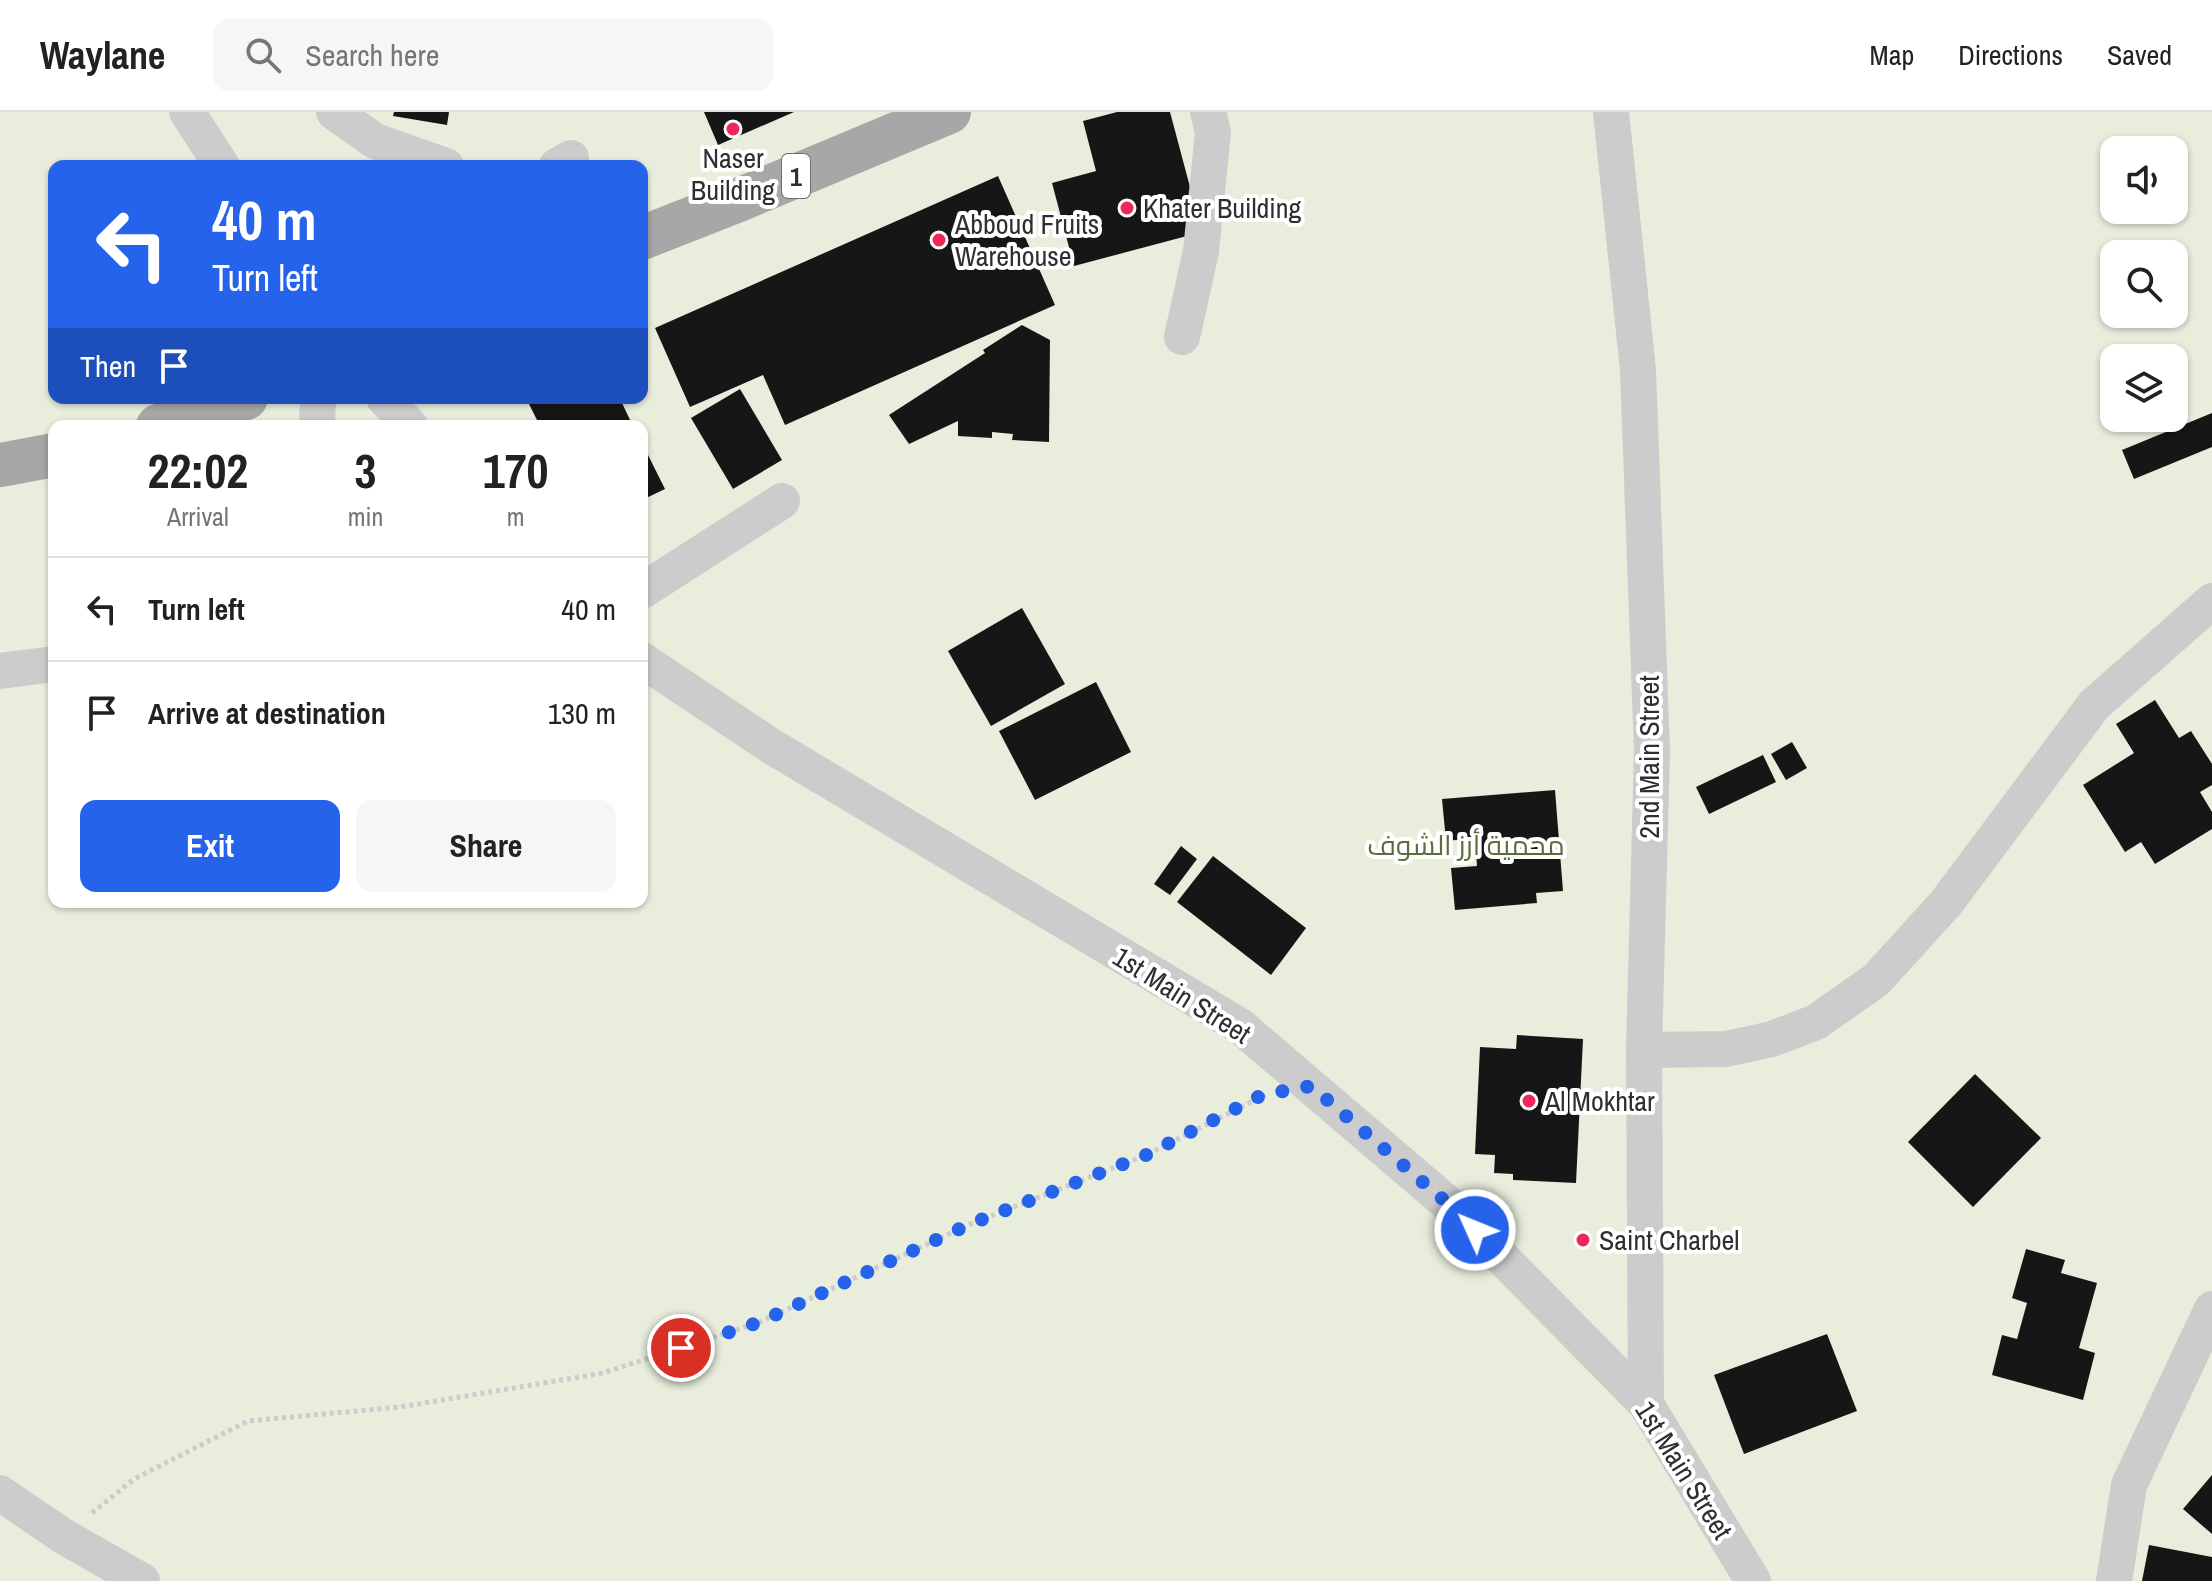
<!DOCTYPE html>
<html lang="en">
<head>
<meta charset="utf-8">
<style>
	body { margin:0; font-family:"Archivo Narrow",Cairo,sans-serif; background:#f6f6f6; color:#222; height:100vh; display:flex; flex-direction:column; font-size:30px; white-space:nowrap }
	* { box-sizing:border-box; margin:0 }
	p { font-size:26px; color:#767676 }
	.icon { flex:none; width:44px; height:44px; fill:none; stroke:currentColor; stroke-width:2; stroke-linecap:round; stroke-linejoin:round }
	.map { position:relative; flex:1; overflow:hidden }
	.side { position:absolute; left:48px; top:308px; width:600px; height:488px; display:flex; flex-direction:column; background:#fff; border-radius:16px; box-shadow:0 2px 6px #0004 }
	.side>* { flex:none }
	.banner { position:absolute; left:48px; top:48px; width:600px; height:244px; border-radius:16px; box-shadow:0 2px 6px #0004; background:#2563eb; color:#fff; overflow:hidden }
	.controls { position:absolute; left:2100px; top:24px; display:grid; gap:16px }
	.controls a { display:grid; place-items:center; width:88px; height:88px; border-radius:16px; background:#fff; box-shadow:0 2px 6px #0004; font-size:40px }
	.pin { position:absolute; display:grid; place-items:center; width:68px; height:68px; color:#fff; margin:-34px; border:4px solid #fff; border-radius:50%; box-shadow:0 2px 8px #0007 }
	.me { position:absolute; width:88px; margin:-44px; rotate:314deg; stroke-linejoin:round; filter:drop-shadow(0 0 6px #0008) }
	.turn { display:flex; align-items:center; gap:28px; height:168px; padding:0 32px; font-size:36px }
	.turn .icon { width:104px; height:104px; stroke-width:2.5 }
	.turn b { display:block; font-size:56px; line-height:68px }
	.then { display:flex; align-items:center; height:76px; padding:0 32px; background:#0003; gap:16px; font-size:30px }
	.eta { display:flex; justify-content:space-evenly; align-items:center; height:136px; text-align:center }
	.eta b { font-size:48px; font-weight:700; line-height:56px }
	.action { display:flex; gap:16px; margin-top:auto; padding:16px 32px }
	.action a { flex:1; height:92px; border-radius:16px; background:#2563eb; color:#fff; font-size:32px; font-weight:700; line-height:92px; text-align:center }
	.action a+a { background:#f6f6f6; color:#222 }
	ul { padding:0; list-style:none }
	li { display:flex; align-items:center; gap:24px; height:104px; padding:0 32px; border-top:2px solid #e0e0e0 }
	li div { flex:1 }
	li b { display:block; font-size:30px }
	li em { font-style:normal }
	header { display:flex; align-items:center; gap:48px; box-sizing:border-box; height:112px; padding:0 40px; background:#fff; border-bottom:2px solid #e0e0e0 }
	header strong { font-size:38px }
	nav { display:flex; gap:44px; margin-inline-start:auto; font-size:28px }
	.search { width:560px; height:72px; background:#f6f6f6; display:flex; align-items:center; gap:20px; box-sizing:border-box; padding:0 28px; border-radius:16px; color:#767676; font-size:30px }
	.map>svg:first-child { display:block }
</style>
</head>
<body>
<header>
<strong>Waylane</strong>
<div class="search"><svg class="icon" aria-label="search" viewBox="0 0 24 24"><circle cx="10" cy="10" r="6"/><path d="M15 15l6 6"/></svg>Search here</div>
<nav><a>Map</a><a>Directions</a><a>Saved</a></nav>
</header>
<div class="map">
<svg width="2212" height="1469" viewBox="0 0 2212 1469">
	<rect width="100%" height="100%" fill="#fff"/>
	<path fill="#e8eddc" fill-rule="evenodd" d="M0,0h2212v1469h-2212zM2114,38h60v60h-60zM54,54h588v232h-588zM2114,142h60v60h-60zM2114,246h60v60h-60zM54,314h588v476h-588z"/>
	<g fill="#161616">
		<path d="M394,0h55l-2,13 -54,-9z"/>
		<path d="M704,0h90l-76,33z"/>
		<path d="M1117,0h53l32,120 -128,34 -22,-83 44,-12 -13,-50z"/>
		<path d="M998,64l57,129 -270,120 -22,-50 -73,32 -35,-79z"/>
		<path d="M1022,213l28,15 -1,102 -37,-2 1,-6 -21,-2v6l-34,-2v-15l-49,23 -20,-29 96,-62 -2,-3z"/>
		<path d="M740,277l42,71 -49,29 -42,-71z"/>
		<path d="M526,286h106l-10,5 11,23h-93z"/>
		<path d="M2212,301v34l-78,32 -12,-29z"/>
		<path d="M642,331l23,46 -23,11z"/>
		<path d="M1022,496l43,76 -74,42 -43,-75z"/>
		<path d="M1096,570l35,70 -96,48 -36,-69z"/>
		<path d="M2155,588l24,38 12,-7 21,33v21l-12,7 12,20v17l-57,35 -14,-22 -16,10 -42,-67 51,-32 -18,-29z"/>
		<path d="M1792,630l15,26 -21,12 -15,-26z"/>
		<path d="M1763,643l13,27 -67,32 -13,-27z"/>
		<path d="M1555,678l8,101 -27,2 1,10 -82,7 -4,-42 26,-2 -2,-28 -29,3 -4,-42z"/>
		<path d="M1181,734l16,13 -27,36 -16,-11z"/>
		<path d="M1213,744l93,72 -35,47 -94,-73z"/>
		<path d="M1517,923l66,4 -7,144 -63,-3v-6l-19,-1 1,-18 -20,-1 5,-107 36,2z"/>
		<path d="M1975,962l66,64 -68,69 -65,-65z"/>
		<path d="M2026,1137l39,11 -4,13 36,10 -18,65 16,5 -12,47 -91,-25 10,-40 15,4 10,-36 -15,-5z"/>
		<path d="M1827,1222l30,77 -113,43 -30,-79z"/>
		<path d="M2212,1363v59l-29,-25z"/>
		<path d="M2149,1433l63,12v24h-70z"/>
	</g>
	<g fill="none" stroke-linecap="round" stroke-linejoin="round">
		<path stroke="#ccc" stroke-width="5" stroke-dasharray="4 4" stroke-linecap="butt" d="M92,1401l42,-34 114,-58 152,-14 203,-34 157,-51 208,-97 178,-70 121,-61"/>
		<g stroke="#ccc" stroke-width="36">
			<path d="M187,0l35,54"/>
			<path d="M334,0l41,29 71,25"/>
			<path d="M1611,0l27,258 14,381 -8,299 2,354"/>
			<path d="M557,54l14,-8"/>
			<path d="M1182,225l19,-86 12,-119 -5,-20"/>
			<path d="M384,286l26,28"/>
			<path d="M317,314l1,-28"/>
			<path d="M642,479l140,-90"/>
			<path d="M642,548l129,86 469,280 213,182 193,196 107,177"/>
			<path d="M0,559l54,-7"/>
			<path d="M1644,938l82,-1 46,-10 44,-17 60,-42 70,-77 148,-198 118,-104"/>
			<path d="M0,1381l63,43 79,45"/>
			<path d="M2114,1469l15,-96 83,-176"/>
		</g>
		<g stroke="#a7a7a7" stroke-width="44">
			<path d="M642,126l94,-37 213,-89"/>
			<path d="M158,314l88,-28"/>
			<path d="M0,353l54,-10"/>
		</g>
	</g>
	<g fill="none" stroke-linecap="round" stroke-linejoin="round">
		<path stroke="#2563eb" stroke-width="14" stroke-dasharray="0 25.2" d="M681,1236l79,-26 208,-97 178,-70 116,-60 49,-9 142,122 22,22"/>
	</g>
	<g fill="#f02759" stroke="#fff" stroke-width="3">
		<circle cx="733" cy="17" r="8"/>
		<circle cx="1127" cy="96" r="8"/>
		<circle cx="939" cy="128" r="8"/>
		<circle cx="1529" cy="989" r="8"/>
		<circle cx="1583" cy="1128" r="8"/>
	</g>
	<g text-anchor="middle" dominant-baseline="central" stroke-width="8" stroke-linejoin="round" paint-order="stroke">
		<rect fill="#fff" stroke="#6d6d6d" stroke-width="2" x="782" y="42" width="28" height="44" rx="6"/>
		<g font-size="26" font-weight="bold" fill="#2f2f2f">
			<text x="796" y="64">1</text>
		</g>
		<g font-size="28" fill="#2f2f2f" stroke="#fff" text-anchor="start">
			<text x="733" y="46" text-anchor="middle">Naser<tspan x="733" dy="32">Building</tspan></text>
			<text x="1143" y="96">Khater Building</text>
			<text x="955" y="112">Abboud Fruits<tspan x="955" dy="32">Warehouse</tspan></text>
			<text x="1545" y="989">Al Mokhtar</text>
			<text x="1599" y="1128">Saint Charbel</text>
		</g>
		<g font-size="28" fill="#2f2f2f" stroke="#fff">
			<text transform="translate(1649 645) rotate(-90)">2nd Main Street</text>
			<text transform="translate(1182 883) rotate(32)">1st Main Street</text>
			<text transform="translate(1684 1358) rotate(58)">1st Main Street</text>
		</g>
		<g font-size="28" fill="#5b6e39" stroke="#fff">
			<text x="1466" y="733">محمية أرز الشوف</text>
		</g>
	</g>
</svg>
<div class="controls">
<a><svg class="icon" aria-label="sound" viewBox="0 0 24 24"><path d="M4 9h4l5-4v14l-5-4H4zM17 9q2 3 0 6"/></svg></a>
<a><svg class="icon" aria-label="search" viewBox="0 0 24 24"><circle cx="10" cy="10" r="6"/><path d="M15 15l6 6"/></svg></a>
<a><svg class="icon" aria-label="layers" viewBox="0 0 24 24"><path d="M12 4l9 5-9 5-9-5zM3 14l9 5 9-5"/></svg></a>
</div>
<div class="pin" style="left:681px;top:1236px;background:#d93025"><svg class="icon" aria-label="arrive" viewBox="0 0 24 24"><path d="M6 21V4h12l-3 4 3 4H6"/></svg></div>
<svg class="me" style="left:1475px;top:1118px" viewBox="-20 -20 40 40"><circle r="17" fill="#2563eb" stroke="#fff" stroke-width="3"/><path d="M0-11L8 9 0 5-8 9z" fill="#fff"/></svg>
<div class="banner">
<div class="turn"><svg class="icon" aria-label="left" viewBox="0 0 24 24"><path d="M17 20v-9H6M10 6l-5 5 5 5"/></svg><div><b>40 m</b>Turn left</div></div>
<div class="then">Then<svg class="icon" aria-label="arrive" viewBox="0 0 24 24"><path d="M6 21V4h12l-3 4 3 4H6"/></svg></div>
</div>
<section class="side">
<div class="eta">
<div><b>22:02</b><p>Arrival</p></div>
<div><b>3</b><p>min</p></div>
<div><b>170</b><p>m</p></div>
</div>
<ul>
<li><svg class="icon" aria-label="left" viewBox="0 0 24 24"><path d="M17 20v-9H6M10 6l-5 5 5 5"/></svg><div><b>Turn left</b></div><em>40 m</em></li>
<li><svg class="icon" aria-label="arrive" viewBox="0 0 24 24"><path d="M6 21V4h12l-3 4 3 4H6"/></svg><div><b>Arrive at destination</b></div><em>130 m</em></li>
</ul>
<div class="action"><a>Exit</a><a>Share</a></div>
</section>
</div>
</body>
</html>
